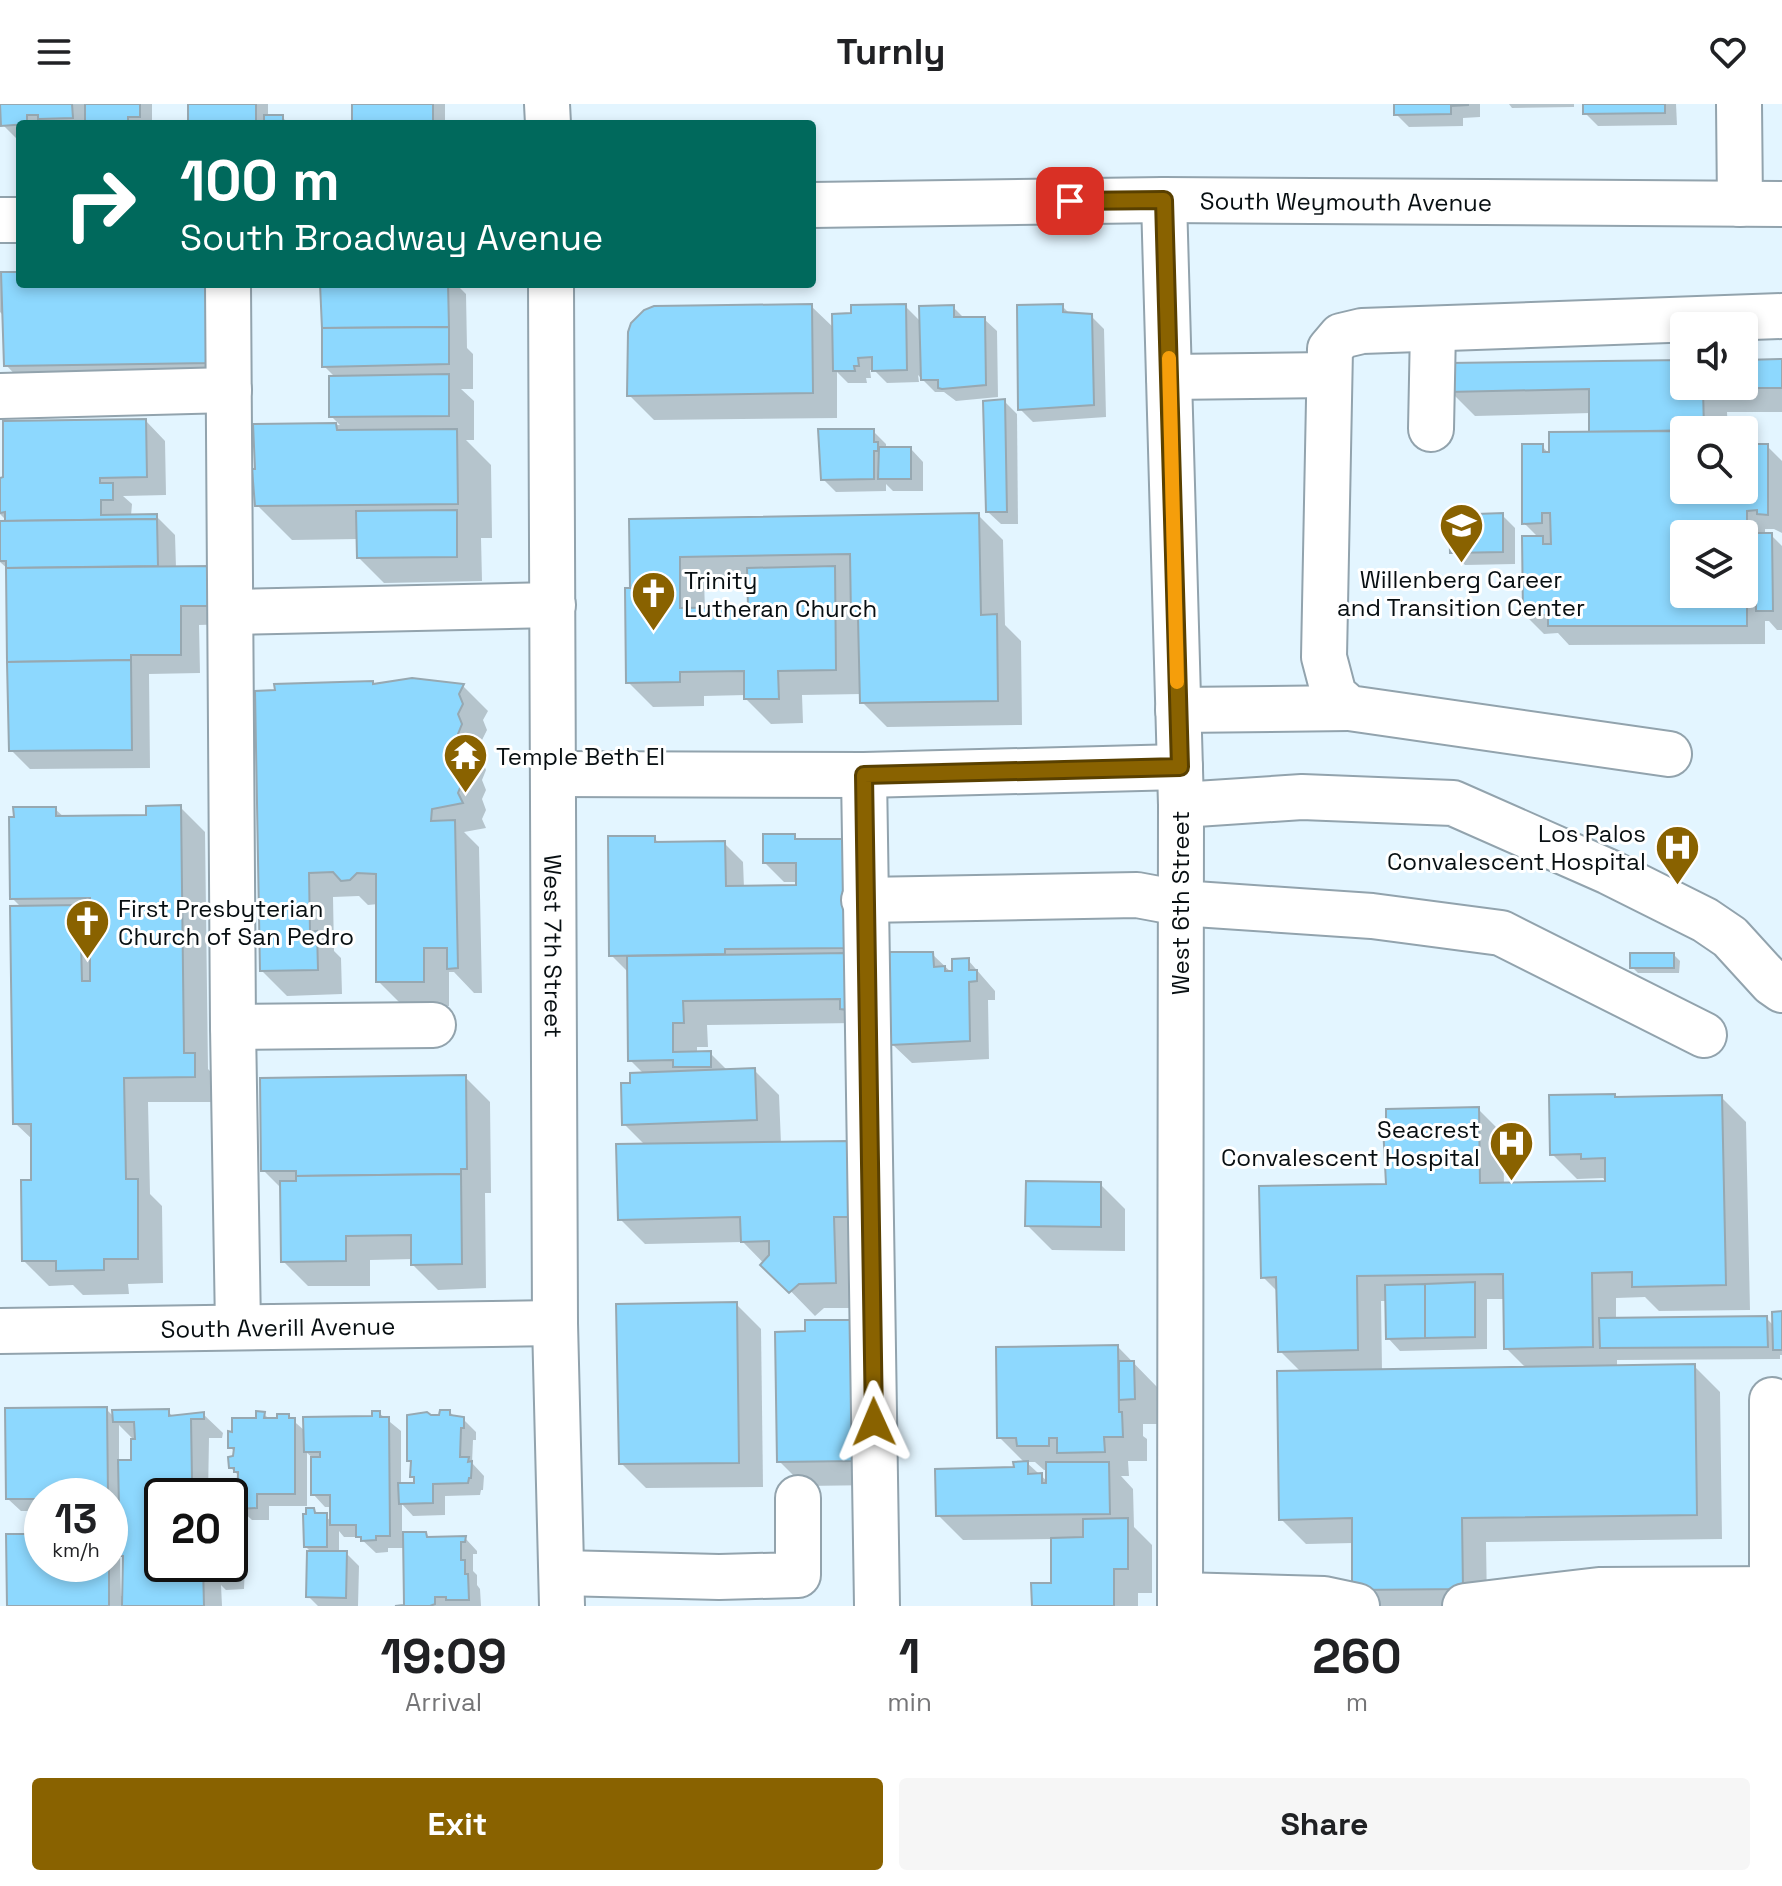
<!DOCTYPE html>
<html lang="en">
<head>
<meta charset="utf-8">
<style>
	body { margin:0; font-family:"Space Grotesk",sans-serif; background:#f6f6f6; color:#202124; height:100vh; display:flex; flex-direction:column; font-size:30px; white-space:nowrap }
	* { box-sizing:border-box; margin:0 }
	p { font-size:26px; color:#757577 }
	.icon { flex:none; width:44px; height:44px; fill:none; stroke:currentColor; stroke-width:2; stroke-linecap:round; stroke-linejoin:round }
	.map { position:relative; height:1502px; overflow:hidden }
	.side { display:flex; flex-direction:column; background:#fff; flex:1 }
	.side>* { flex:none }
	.banner { position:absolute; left:16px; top:16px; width:800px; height:168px; border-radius:8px; box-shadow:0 4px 12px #0003; background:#00695c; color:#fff; overflow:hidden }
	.fabs { position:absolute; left:1670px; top:208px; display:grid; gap:16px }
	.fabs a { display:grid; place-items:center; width:88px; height:88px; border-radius:8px; background:#fff; box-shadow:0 4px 12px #0003; font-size:40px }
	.speed { position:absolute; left:24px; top:1374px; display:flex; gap:16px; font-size:40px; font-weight:700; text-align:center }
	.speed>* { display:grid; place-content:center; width:104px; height:104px; border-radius:50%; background:#fff; box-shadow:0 4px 12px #0003; line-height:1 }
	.speed small { font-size:20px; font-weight:400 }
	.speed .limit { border:4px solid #111; border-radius:12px; background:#fff; color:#111 }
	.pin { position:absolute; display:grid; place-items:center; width:68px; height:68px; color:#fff; margin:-34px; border-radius:16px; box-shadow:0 4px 12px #0006 }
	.me { position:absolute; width:88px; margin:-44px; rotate:359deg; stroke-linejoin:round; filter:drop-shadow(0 0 6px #0008) }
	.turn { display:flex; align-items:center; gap:28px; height:168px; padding:0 32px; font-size:36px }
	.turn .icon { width:104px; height:104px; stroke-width:2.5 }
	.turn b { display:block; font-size:56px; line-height:68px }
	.eta { display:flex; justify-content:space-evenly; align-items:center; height:136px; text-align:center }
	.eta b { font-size:48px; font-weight:700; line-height:56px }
	.primary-button { display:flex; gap:16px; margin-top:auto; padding:16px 32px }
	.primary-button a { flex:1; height:92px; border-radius:8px; background:#896200; color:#fff; font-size:32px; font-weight:700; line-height:92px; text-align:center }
	.primary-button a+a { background:#f6f6f6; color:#202124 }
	header { display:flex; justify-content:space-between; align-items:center; height:104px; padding:0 32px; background:#fff; font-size:36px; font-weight:700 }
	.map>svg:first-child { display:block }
</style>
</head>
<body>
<header><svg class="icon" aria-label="menu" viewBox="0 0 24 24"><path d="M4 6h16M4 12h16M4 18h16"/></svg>Turnly<svg class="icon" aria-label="heart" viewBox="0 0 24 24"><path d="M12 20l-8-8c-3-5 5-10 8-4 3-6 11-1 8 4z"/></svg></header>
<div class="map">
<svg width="1782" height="1502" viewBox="0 0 1782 1502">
	<rect width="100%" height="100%" fill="#e3f5ff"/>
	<g fill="#0003" fill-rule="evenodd">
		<path d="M2,0h150v20h-132v14h-4l-13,-13z"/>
		<path d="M190,0h78v13h14l7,7h-99z"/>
		<rect x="354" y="0" width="91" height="20"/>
		<path d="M1396,0h84v13l-17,1v8l-54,1 -13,-13z"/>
		<path d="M1509,0h65v3l-62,1z"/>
		<path d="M1585,0h91l1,21 -79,1 -13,-13z"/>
		<path d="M20,170v10h203l6,98 -204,3 -19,-20 -1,-48 -5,-5v-37z"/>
		<path d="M322,180h134l10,10 1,54 6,6v35h-12l13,12v39h-8l25,25 1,73h-11l1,43 -98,2 -25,-25 -1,-19 -66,1 -35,-35 -2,-79 85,-1 -9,-9 5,-38 -12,-12z"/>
		<path d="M811,202l24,23 70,-23 16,16 32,-15 12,12h19l13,12 1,66 -42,4 -12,-9h-9l-17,-17 1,7 -32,1 -13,-13h-4l1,8h-5l1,5h-19l-11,-11v46l-183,2 -25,-25z"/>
		<path d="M1062,202l9,9 20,1 13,13 2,88 -73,5 -13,-13z"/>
		<path d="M1782,257v51h-55l1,18h-44v60h60v-56l12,12h11l15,15v72l-8,-4h-9v6h6l11,11v84h-5l-8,-9h-4v23l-196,1 -11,-12 -14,1 -19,-19 14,-77 -15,-15 18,-77 9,10 40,-22v-21l-116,3 -25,-25 234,-29v24h60v-24zM1684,430h60v60h-60z"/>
		<path d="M1004,297l13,13 1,110h-17l-13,-12z"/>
		<path d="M146,317l19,20 1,54 -43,1 9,8 -1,12h25l19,19 1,33 53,56 -30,1 1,48 -51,1 1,94 -120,1 -19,-19 -3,-181 -8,-7v-39h9l-9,-9v-34z"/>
		<path d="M873,327l13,13v5h25l12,13v29h-30l-7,-7v7l-50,1 -13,-13z"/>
		<path d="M978,411l25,25 2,85 16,16 1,84 -135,2 -25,-25v-8l-60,1 1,28 -32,1 -25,-25v-4l-42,1v10l-51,1 -25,-25 4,-92 -1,-69zM749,476l1,29 -45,1 -1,-29z"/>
		<path d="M1502,411l13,13v36l-50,1 -13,-13z"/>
		<path d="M412,576l51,6 25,25 -5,9 4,10 -5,10 4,11 -4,9 4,10 -4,10 4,10 -4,9 4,11 -4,9 4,9 -22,4 15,15 3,146h-8l-20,-21h-5v34h-46l-25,-25v-77l-10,1 -9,-9 -26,1 1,54 7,7 1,36 -55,2 -25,-25 110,-288 3,2z"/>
		<path d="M180,703l25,25 3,237 11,11v22h-71l2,92 12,12 1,77 -35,1 1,10 -46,1 -10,-10 -24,1 -25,-25 9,-79v-42l-18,-17 7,-215 -10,-10 43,-89 10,9 83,-1z"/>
		<path d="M794,732l5,5h45l12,182 -149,2 1,22h-11v6h13l18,18 26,-1 25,25 2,49 67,-1 12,165h-36l-9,8 -72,-74 -98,2 -25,-25 26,-73 -22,-22 8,-39 12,-11 -14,-14 -1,-87 -18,-18 43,-117 6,6 64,-1 19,19 1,26 54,-1v-5h-14l-19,-19z"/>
		<path d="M932,850l22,21 14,-15 27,31v9h-7l1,59 -77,4 -20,-19z"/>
		<path d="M1674,851l6,6 -1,12h-41l-6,-6z"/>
		<path d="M465,973l25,25 1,91h-6l1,95 -48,2 -25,-25v-6l-43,1v26h-62l-25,-25 -1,-72 -19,-19z"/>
		<path d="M1551,993h170l25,25 4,188 -91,1 -14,-14 -29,1v22l150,-2 8,8 8,-13v42h-2v4l-163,1v8l78,-1 25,25 2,147 -236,3 1,64h-116l-17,-63 -48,1 -25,-25 20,-147 -21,-21 -1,-58 -16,-16 125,-91 90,-77 25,25 1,51 104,-2 -5,-5 -26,1 -25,-25zM1487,1195h18l1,49 21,21 -145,2 -1,-70h6l1,37 12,13 87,-2z"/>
		<path d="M1100,1080l25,25v42l-73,-1 -25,-25z"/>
		<path d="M736,1200l25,25 2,158 -117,1 -25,-25z"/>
		<path d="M777,1230l101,151 -74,1 -25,-25z"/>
		<path d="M1118,1243l40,41 1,36h-16v12l4,3v22h-19l1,15h-8l12,13 1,38 18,18v48h-14v13h-104l19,-22v-45l-90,1 -25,-25 88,-51 -27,-27zM1026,1358h9l9,8h4v12z"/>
		<path d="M106,1305l8,8 54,-5 6,5 29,-3 20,19 -1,5h-13l-1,58h-46v68h40l11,11v-11h17v-39h3l13,13 -2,51 -18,1 -5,-5 1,21h-213l33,-70v28h68v-68h-68v15h-21l-13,-12zM119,1321l14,14v23h-14zM120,1450l5,5 -1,37h-3z"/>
		<path d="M450,1308l5,6 8,1 13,13v8h-3l-1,23 12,13 -1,14h-2l-1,5 -35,1v19l-32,1 -11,-12v30h24l5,5 34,-1 12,13v3h-4v17l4,4v10l3,4 1,17h-75l-1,-58h-17v4l-12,1 -17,-16h-15l-5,-6v22h7l13,13 -1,40h-40l-10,-10 4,-43 -6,-6 7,-37 19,11v-14h-7l-12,-13v-36l-6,-5v53h-38v14h-17l-13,-12 1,-31 -10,-10 5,-15 -5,-5 34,-33 6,6 18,-4 17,15 69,-13 5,-5 22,18v54l15,-1 -4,-8 1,-11 -4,-4 22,-44h10z"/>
	</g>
	<g fill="#8dd8fe" stroke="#97a8b1" stroke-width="2" fill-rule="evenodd">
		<path d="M0,0h72l1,14 -35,1v-4h-11v9l-26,2z"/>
		<path d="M85,0h55v13h-12v7h-43z"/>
		<rect x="188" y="0" width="68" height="20"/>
		<rect x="352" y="0" width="81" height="20"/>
		<path d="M1394,0h74v1l-17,1v8l-57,1z"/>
		<path d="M1583,0h82v9l-82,1z"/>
		<rect x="264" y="11" width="19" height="9"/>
		<path d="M1,168h19v12h190l1,79 -207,3z"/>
		<path d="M320,180h128l1,43 -127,1z"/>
		<path d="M812,200l1,89 -186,3 1,-64 3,-9 13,-13 10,-4z"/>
		<path d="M906,200l1,66 -35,1v-14l-14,1 1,8h-5l1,5h-22l-1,-57 19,-1v-8z"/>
		<path d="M1063,200v8l29,2 2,91 -76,5 -1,-105z"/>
		<path d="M954,201v12h31l1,68 -44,4 -4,-1v-8h-17l-2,-74z"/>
		<path d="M449,223v37l-127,3v-39z"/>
		<path d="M1782,255v29h-79l1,42 -115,2v-43l-141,3v-29l236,-3v26h60v-26z"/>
		<path d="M449,270v42l-120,1v-41z"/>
		<path d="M1005,295l2,113h-21l-3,-111z"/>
		<path d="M146,315l1,58 -47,1v5h13v17h-12v15l56,-1v5l-152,2v-9l-5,1v-35l3,-1v-56z"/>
		<path d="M336,319l1,7 120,-1 1,75 -203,2 -3,-37h3l-2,-45z"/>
		<path d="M818,325h56v13h4v9h-4v28l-53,1z"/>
		<path d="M1684,327v59h60v-39l12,-1v-6h12v71l-11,-1v-4l-10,1v32h8v-10h17l1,78h-17v-8h-9v23h-199v-19l-2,8h-23l-1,-79h21v8h8l-1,-31h-8v10l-20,1v-80h21v8h6v-20zM1684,430h60v60h-60z"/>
		<path d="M879,343h32v32h-33z"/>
		<path d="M457,406v47l-100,1 -1,-47z"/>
		<path d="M979,409l2,102 16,-1 1,87 -138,2 -2,-85 -7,-1 -1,-63 -170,3v51l68,-1 -1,-39 88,-2 1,104 -58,1 1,28h-35v-28l-64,1v10l-54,1 -1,-95h5l-1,-69z"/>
		<path d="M1503,409v39l-53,1 -1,-38z"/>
		<path d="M157,415l1,47 -152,2v-7h-6v-40z"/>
		<path d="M210,462l1,40h-30v49h-50v5l-124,2 -1,-94z"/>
		<path d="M131,556l1,90 -123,1 -2,-89z"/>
		<path d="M412,574l52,6 -5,10 4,10 -5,10 4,10 -4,10 4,10 -4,10 4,10 -4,9 4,10 -4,10 5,10 -31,6 -1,12 24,-1 3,148 -11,1v-21h-23v34h-48v-108l-19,-1 -7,7 -9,1 -8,-9 -24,1 1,59 7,-1 1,39 -58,1 -5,-280 20,-1 -1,-6 99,-3v3z"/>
		<path d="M181,701l3,248h11v24l-71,1 2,101h12v80h-34v11l-48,1v-10h-34l-1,-81h10v-56h-18l-3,-218 70,-1 2,76h8v-83l-80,1 -1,-82h5l-1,-10h43v9l90,-1v-9z"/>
		<path d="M763,730h32v5h50l1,109 -121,1v5l-116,2 -1,-120h47v6l70,-1 1,45 70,-1v-22h-33z"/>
		<path d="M887,848h46l1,15 11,-1v5h7v-12l17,-1v12h8v11l-8,1 1,59 -80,4v-14h-3z"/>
		<path d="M848,849v57l-8,-1v-10l-157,2 1,22h-11v29l38,-1v16h-38v-7l-45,1 -1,-105z"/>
		<rect x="1630" y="849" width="44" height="15"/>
		<path d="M755,964l2,52 -135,5 -1,-42h9v-10z"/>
		<path d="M466,971l1,94h-6v5l-165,2v-5h-35l-1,-93z"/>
		<path d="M1615,990v3l107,-2 4,190 -94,2v-15l-40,1 1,74 -89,2 -1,-75 -146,2 1,74 -80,2 -2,-75 -15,1 -2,-92 127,-2 -3,-58h3v-17l93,-2 1,76 125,-2v-23l-24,1v-5l-31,1 -1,-60z"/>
		<path d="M849,1037l1,76h-16l2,66 -37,1 -10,9 -29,-28 9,-10v-14l-28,1 -1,-25 -122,3 -2,-76z"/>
		<path d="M461,1070l1,90 -51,1v-30l-65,1v25l-65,1 -1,-81h16v-5z"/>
		<path d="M1026,1077l75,1v45l-76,-1z"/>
		<path d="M1475,1178v55l-50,1v-54z"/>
		<path d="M1425,1180v54l-39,1 -1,-54z"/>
		<path d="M737,1198l2,161 -120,1 -3,-160z"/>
		<path d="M1782,1207v39h-9l-1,-38z"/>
		<path d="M1767,1212l1,31 -168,1 -1,-30z"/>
		<path d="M805,1216h46l3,141 -77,1 -2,-130 30,-1z"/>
		<path d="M1118,1241l1,67h3l1,25h-19l1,15 -48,1v-15h-8v8h-32l-1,-8h-19l-1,-91z"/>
		<path d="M1119,1257h15l1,38 -16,1z"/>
		<path d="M1695,1260l2,151 -235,3 1,71 -111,1v-72l-73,2 -2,-149z"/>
		<path d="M107,1303l1,89h-66v3h-36l-1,-91z"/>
		<path d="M169,1305v7l35,-4v7h-13l1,61h-3v16h-27v68h41l1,42h-82l1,-50h-3l-2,-96h13v-21h4l-1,-17h-21l-1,-12z"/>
		<path d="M440,1306h10v5l14,2v11h-3l-1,29h9l-1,5 4,-1 -1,17h-2l-1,5 -35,1v19l-34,1 -1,-21h16v-6h-4l1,-16h-4v-46l20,-3 4,3h8z"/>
		<path d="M256,1307l9,1 -1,6h13v-4h12v4h6v76h-38v14l-20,1 1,-37h-4v-4h-5l-1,-11 5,-1 1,-8h-6v-17l4,1v-14h24z"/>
		<path d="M372,1307h8v6h9l1,119h-14v4l-15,1v-4h-5v-12h-26v-30h-19v-38h9v-5h-16l-1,-35 69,-1z"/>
		<path d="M1028,1357v13l14,-1v10h4v-21h63l1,52 -174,2 -1,-47 79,-2 -1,-5z"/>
		<path d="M306,1404h8l1,5h12v34h-23l-1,-33h3z"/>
		<path d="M1128,1414v51h-14v37h-82l-1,-23h20v-45l32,-1v-18z"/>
		<path d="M230,1419h4l-2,54 -21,1v-14h19z"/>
		<path d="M403,1428h23l1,5 39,-1 -1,6h-4v18h4v14h3l1,26h-23v-3h-11v7l-5,2h-35l9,-1z"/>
		<path d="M6,1430h36v30h67v42h-102z"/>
		<path d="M307,1447h40l-1,47 -40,-1z"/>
	</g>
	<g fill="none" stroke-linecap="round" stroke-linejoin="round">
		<defs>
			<g id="minor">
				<path d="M547,0l1,20"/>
				<path d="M1739,0l1,100"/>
				<path d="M1164,96l17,605 -1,801"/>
				<path d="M228,180l5,743 5,300"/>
				<path id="s1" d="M551,180l4,1039 7,283"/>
				<path d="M1169,273l159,-2"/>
				<path d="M0,292l229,-6"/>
				<path d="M1431,325l2,-100"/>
				<path d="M231,508l322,-7"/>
				<path d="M1178,606l171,-2"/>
				<path d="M1669,650l-320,-46 -15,-13 -10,-38 6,-308 11,-13 21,-5 420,-15"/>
				<path d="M553,670l311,1 316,-8"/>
				<path d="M864,671l13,831"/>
				<path d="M1181,701l121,-8 151,6 156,69 96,48 25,17 42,46 10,7"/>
				<path d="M864,796l273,-5 43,8 192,13 129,17 203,102"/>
				<path d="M233,923l200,-2"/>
				<path id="s2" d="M0,1227l555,-8"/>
				<path d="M562,1469l157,4 79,-2v-77"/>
				<path d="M1772,1485v-189"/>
				<path d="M1180,1491l144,4 33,7"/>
				<path d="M1465,1502l134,-16 183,-1"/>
			</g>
			<g id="major">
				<path id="s3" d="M812,101l352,-5 618,4"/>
				<path d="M0,116h20"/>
			</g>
		</defs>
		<use href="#minor" stroke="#92a3ad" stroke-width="48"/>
		<use href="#major" stroke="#92a3ad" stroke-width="48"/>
		<use href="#minor" stroke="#fff" stroke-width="44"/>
		<use href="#major" stroke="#fff" stroke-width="44"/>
	</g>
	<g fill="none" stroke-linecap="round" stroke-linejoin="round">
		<defs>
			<path id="route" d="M874,1318l-10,-647 316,-8 -16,-567 -94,1"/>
		</defs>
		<use href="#route" stroke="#594000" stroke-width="20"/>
		<use href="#route" stroke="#896200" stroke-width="14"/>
		<path stroke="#f59e0b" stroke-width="14" d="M1169,254l8,324"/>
	</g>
	<defs>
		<symbol id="school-pin" viewBox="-11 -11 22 30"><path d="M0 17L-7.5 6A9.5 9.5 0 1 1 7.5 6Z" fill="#896200" stroke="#fff"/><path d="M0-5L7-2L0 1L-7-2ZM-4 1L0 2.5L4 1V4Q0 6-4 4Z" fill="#fff"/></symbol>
		<symbol id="church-pin" viewBox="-11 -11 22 30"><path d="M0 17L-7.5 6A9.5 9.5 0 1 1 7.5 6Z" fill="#896200" stroke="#fff"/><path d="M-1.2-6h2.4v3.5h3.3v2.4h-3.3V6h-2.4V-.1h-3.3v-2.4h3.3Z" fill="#fff"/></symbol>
		<symbol id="temple-pin" viewBox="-11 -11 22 30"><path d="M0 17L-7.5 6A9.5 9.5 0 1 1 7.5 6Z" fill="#896200" stroke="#fff"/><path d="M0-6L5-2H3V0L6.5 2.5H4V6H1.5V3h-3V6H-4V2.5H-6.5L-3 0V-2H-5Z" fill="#fff"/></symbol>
		<symbol id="hospital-pin" viewBox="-11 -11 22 30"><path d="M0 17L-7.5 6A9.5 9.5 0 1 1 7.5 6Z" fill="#896200" stroke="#fff"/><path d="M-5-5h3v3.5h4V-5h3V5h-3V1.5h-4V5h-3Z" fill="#fff"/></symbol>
	</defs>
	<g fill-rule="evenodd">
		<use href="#school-pin" x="1436" y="396" width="51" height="69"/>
		<use href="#church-pin" x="628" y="464" width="51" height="69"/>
		<use href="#temple-pin" x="440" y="626" width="51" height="69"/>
		<use href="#hospital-pin" x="1652" y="718" width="51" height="69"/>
		<use href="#church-pin" x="62" y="792" width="51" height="69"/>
		<use href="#hospital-pin" x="1486" y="1014" width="51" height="69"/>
	</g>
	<g text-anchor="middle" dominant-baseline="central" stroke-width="6" stroke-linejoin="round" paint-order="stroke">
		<g font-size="24" fill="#080f12" stroke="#fff">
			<text stroke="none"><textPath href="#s3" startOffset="534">South Weymouth Avenue</textPath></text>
			<text transform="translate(1180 799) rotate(-90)">West 6th Street</text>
			<text stroke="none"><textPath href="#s1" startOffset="662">West 7th Street</textPath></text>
			<text stroke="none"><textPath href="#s2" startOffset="278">South Averill Avenue</textPath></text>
		</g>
		<g font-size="24" fill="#080f12" stroke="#fff" text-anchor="start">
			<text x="1461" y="475" text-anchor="middle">Willenberg Career<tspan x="1461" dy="28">and Transition Center</tspan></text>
			<text x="684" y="476">Trinity<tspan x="684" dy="28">Lutheran Church</tspan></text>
			<text x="496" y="652">Temple Beth El</text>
			<text x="1646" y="729" text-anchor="end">Los Palos<tspan x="1646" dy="28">Convalescent Hospital</tspan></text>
			<text x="118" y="804">First Presbyterian<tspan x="118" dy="28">Church of San Pedro</tspan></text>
			<text x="1480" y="1025" text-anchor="end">Seacrest<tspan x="1480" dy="28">Convalescent Hospital</tspan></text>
		</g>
	</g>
</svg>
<div class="fabs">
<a><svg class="icon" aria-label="sound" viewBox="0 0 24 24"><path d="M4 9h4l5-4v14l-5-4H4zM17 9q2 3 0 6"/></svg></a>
<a><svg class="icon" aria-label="search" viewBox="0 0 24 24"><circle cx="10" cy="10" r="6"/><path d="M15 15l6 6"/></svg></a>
<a><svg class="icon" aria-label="layers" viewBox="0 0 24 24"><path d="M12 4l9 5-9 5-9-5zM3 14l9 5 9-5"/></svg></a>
</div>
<div class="speed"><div>13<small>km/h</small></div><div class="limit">20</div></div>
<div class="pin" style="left:1070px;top:97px;background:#d93025"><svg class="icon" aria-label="arrive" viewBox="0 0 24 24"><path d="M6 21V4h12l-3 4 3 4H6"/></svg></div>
<svg class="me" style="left:874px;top:1318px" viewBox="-20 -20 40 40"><path d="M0-17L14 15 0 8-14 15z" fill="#896200" stroke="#fff" stroke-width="4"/></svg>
<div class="banner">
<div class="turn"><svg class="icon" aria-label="right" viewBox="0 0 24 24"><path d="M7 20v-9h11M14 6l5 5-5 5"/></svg><div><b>100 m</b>South Broadway Avenue</div></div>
</div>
</div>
<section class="side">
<div class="eta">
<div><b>19:09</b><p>Arrival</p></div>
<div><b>1</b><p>min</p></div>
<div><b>260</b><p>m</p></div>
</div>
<div class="primary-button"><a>Exit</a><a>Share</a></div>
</section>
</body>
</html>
